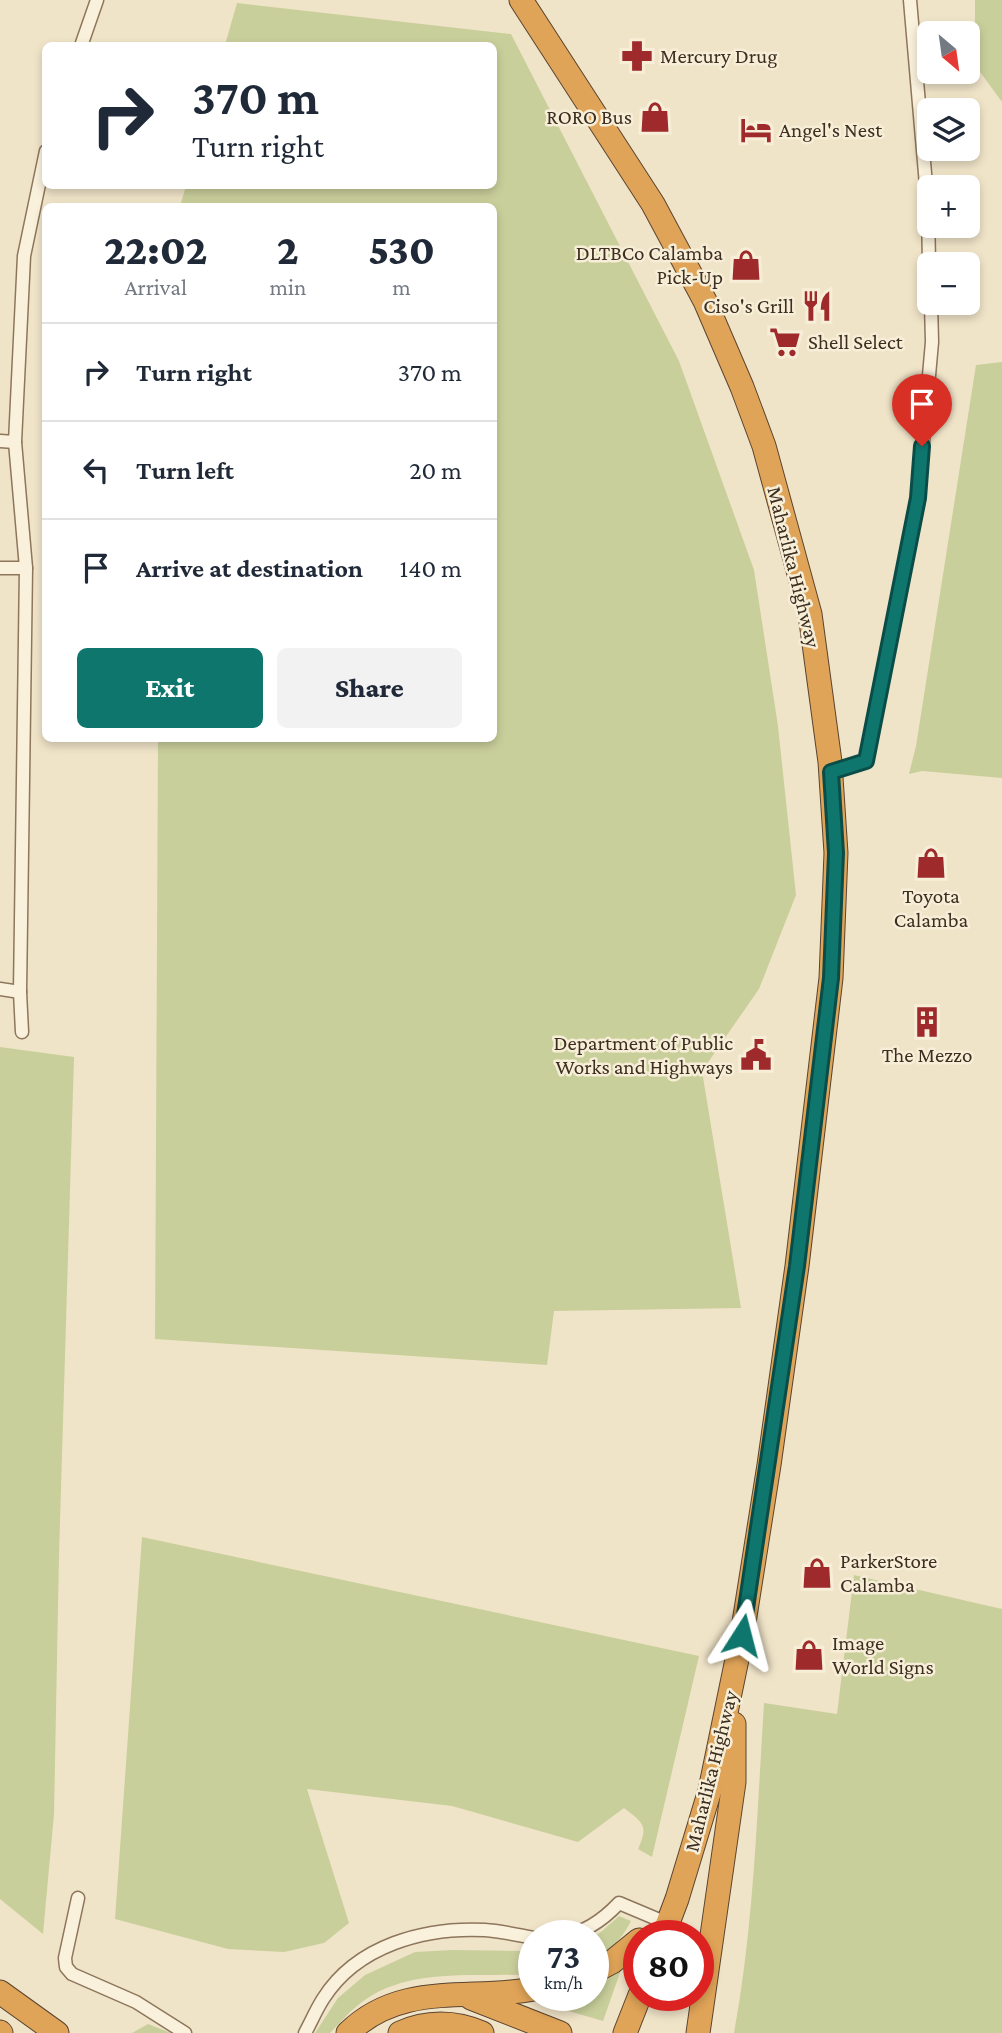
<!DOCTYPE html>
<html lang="en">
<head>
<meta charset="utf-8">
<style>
	body { margin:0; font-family:"Crimson Pro",serif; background:#f2f2f3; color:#1f2937; height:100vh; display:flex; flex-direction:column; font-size:26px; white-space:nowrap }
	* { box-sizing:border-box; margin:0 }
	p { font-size:23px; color:#747a83 }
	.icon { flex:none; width:38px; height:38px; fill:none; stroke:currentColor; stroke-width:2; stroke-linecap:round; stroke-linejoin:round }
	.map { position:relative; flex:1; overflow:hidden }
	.drawer { position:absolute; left:42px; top:203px; width:455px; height:539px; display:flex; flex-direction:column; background:#fff; border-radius:10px; box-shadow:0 4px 10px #0003 }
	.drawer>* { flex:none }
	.top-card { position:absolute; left:42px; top:42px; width:455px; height:147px; border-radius:10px; box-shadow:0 4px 10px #0003; background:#fff; color:#1f2937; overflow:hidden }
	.needle { width:46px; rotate:151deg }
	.fabs { position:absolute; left:917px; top:21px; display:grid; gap:14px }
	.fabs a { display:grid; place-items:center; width:63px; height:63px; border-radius:10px; background:#fff; box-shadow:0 4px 10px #0003; font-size:35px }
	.speed { position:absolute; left:518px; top:1920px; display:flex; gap:14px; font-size:35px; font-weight:700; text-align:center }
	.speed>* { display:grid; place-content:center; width:91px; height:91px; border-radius:50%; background:#fff; box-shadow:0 4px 10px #0003; line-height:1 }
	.speed small { font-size:18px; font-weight:400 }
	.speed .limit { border:10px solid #d22; background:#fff; color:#111 }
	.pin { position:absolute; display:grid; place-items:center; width:60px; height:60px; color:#fff; margin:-72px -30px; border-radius:50% 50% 50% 0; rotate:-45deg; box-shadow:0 0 7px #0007 }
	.pin .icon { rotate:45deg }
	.me { position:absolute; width:77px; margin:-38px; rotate:9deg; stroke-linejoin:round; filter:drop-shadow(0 0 5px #0008) }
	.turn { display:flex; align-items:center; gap:24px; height:147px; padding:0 35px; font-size:32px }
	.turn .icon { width:91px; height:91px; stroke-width:2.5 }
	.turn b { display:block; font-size:49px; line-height:60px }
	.eta { display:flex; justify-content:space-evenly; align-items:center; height:119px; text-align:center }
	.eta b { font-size:42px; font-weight:800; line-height:49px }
	.primary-button { display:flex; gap:14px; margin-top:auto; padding:14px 35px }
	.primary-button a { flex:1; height:80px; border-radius:10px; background:#0f766e; color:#fff; font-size:28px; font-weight:800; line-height:80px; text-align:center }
	.primary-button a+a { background:#f2f2f3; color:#1f2937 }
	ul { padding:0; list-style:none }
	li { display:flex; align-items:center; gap:21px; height:98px; padding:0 35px; border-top:2px solid #e0e1e3 }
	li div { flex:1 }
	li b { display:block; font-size:26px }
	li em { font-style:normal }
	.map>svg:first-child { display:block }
</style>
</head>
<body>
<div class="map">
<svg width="1002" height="2033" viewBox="0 0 1002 2033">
	<rect width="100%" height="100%" fill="#f0e4c8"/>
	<g fill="#c9cf9b">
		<path d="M975,0h27v102l-27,-37z"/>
		<path d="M237,3l274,31 168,327 75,209 24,156 18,169 -37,94 -57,82 39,237 -187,3 -7,54 -392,-26 3,-600 336,-1v-532h-314l6,-20h308v-140l-269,-1z"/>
		<path d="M1002,362v416l-80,-7 -13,3 7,-28 60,-381z"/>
		<path d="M0,1047l74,10 -15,499 -5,258 -11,120 -43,-35z"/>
		<path d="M142,1537l557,119 -47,201 -14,-8c11,-24 5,-26 -14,-41l-46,34 -126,-36 -145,-17 42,134 -25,20 -40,9 -56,-3 -113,-30z"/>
		<path d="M854,1575l148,34v424h-268c20,-109 23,-220 30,-330l73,11z"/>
		<path d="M619,1916l12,5c-10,19 -19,28 -38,38v-22l8,-5z"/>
		<path d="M452,1950l82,1v23c-58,4 -129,-9 -177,32 -10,8 -18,18 -27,27h-15l23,-35 27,-23 50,-23z"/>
		<path d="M621,1970l-18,51 -52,-15 1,-7 21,-4h20v-9z"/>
		<path d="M148,2024l23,9h-39z"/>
	</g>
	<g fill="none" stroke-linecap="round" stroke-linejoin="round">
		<defs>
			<g id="street">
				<path d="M910,0l18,208 1,56"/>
				<path d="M81,46l16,-46"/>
				<path d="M0,441l15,1"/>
				<path d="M0,568h26"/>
				<path d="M831,772l35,-11 52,-263 14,-156 -1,-39"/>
				<path d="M0,989l20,3"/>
				<path d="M22,1032l-2,-40 6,-424 -11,-126 9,-186 22,-105"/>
				<path d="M78,1898l-13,60 1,9 6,7 64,28 49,31"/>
				<path d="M562,1936c23,-3 41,-16 57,-33l38,16"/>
				<path d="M305,2033c6,-11 11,-23 18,-34 34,-54 102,-72 162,-69 16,1 33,5 49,8"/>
			</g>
			<g id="highway">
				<path d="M521,0l132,204 52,97 37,86 22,59 46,168 20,148 6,91 -5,125 -34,288 -28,199 -27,170 -32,155 -33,109 -14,37"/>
				<path d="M593,1972l19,-10 27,-22"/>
				<path d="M0,1992l57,41"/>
				<path d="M471,1998l89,35"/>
				<path d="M0,2032l1,1"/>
				<path d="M348,2033c53,-52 121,-32 186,-44"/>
				<path d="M400,2033c26,-12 55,-12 82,0"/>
				<path d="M625,2033l15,-38"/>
				<path d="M698,2033l36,-251v-58"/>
			</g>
		</defs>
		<use href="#street" stroke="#8d765c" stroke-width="15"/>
		<use href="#highway" stroke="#5b4430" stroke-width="25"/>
		<use href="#street" stroke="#faf1dc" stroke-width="12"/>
		<use href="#highway" stroke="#e0a458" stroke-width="23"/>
	</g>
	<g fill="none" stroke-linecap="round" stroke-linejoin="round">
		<defs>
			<path id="route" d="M742,1635l55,-369 34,-288 5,-125 -5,-81 35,-11 52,-263 4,-52"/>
		</defs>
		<use href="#route" stroke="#0a4d48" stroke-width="18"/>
		<use href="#route" stroke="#0f766e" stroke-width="12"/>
	</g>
	<defs>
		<symbol id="pharmacy-bare" viewBox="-9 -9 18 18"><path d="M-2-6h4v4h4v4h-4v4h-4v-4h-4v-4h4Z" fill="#9e2a2b" stroke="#f7eed8" stroke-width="2.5" paint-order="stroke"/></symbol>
		<symbol id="shop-bare" viewBox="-9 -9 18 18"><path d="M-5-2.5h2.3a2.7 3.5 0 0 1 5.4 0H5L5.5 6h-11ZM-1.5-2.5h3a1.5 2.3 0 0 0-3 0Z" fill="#9e2a2b" stroke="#f7eed8" stroke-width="2.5" paint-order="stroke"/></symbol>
		<symbol id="hotel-bare" viewBox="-9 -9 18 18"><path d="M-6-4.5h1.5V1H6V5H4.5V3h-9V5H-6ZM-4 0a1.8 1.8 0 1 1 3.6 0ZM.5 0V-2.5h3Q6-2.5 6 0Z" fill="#9e2a2b" stroke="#f7eed8" stroke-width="2.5" paint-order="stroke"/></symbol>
		<symbol id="restaurant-bare" viewBox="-9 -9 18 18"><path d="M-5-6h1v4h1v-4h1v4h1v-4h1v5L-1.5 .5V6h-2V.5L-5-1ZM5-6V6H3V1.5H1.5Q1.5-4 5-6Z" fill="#9e2a2b" stroke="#f7eed8" stroke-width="2.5" paint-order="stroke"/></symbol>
		<symbol id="supermarket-bare" viewBox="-9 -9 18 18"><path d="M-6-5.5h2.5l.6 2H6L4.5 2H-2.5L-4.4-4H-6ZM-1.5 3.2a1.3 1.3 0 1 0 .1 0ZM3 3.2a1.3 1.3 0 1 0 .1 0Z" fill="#9e2a2b" stroke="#f7eed8" stroke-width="2.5" paint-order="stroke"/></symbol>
		<symbol id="building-bare" viewBox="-9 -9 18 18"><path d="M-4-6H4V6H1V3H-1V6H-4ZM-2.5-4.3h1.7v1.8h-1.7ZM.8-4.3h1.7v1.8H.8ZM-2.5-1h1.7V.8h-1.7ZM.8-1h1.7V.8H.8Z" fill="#9e2a2b" stroke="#f7eed8" stroke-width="2.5" paint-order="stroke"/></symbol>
		<symbol id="civic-bare" viewBox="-9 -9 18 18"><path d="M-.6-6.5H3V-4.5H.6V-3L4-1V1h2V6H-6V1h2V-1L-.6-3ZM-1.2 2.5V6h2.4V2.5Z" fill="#9e2a2b" stroke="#f7eed8" stroke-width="2.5" paint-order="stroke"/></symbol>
	</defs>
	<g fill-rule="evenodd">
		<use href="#pharmacy-bare" x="615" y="34" width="44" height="44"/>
		<use href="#shop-bare" x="633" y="95" width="44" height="44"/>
		<use href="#hotel-bare" x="734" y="108" width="44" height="44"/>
		<use href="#shop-bare" x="724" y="243" width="44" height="44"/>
		<use href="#restaurant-bare" x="795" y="284" width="44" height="44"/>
		<use href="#supermarket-bare" x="763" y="320" width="44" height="44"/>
		<use href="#shop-bare" x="909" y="841" width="44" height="44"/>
		<use href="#building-bare" x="905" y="1000" width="44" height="44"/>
		<use href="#civic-bare" x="734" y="1033" width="44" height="44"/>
		<use href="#shop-bare" x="795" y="1551" width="44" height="44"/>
		<use href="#shop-bare" x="787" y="1633" width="44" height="44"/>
	</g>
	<g text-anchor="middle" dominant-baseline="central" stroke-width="5" stroke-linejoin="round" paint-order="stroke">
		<g font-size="21" fill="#3d2e20" stroke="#f7eed8" text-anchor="start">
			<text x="660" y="56">Mercury Drug</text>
			<text x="632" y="117" text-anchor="end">RORO Bus</text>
			<text x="779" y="130">Angel's Nest</text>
			<text x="723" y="253" text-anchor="end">DLTBCo Calamba<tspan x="723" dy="24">Pick-Up</tspan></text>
			<text x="794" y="306" text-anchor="end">Ciso's Grill</text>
			<text x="808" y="342">Shell Select</text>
			<text x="931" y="896" text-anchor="middle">Toyota<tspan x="931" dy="24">Calamba</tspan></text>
			<text x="733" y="1043" text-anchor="end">Department of Public<tspan x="733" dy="24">Works and Highways</tspan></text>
			<text x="927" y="1055" text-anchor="middle">The Mezzo</text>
			<text x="840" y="1561">ParkerStore<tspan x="840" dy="24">Calamba</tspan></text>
			<text x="832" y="1643">Image<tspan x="832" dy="24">World Signs</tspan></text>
		</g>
		<g font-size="21" fill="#3d2e20" stroke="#f7eed8">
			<text transform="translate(794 567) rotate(76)">Maharlika Highway</text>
			<text transform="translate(711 1771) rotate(-76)">Maharlika Highway</text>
		</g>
	</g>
</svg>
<div class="fabs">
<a><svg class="needle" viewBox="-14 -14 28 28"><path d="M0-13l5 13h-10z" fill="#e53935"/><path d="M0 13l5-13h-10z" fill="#747a83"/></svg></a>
<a><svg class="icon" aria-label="layers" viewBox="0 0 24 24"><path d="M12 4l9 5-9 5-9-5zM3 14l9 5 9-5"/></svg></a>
<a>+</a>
<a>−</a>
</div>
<div class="speed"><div>73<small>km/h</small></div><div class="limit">80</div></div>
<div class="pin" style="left:922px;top:446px;background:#d93025"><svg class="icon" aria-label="arrive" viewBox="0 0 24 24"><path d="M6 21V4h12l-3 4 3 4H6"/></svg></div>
<svg class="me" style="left:742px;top:1635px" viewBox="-20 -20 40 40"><path d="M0-17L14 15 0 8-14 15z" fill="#0f766e" stroke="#fff" stroke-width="4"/></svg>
<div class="top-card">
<div class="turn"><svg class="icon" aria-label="right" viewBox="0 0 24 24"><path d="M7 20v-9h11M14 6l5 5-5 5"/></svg><div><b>370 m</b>Turn right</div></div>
</div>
<section class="drawer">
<div class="eta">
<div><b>22:02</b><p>Arrival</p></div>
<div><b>2</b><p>min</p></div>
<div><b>530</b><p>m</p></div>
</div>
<ul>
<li><svg class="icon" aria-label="right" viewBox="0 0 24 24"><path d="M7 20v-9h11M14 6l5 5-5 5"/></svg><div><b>Turn right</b></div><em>370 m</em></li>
<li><svg class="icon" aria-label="left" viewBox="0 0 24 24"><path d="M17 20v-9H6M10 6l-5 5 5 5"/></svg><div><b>Turn left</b></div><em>20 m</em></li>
<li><svg class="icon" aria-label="arrive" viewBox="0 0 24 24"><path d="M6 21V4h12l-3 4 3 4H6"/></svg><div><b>Arrive at destination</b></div><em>140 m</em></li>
</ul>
<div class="primary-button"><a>Exit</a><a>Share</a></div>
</section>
</div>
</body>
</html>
